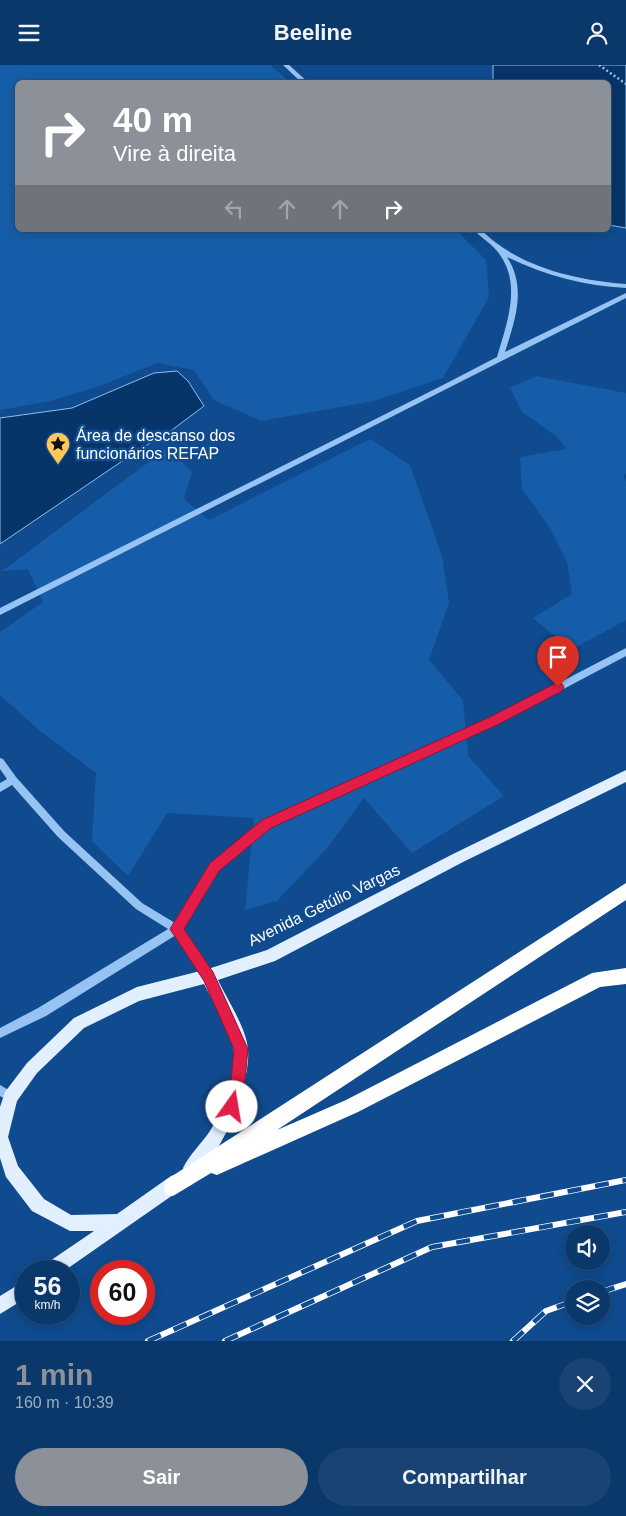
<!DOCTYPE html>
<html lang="pt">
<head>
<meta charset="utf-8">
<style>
	body { margin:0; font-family:Arial,sans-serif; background:#194372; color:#f1f3f6; height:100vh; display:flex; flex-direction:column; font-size:19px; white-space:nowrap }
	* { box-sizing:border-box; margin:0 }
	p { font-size:16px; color:#9aacc1 }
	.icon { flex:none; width:28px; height:28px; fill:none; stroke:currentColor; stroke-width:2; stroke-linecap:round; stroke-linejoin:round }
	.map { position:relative; height:1276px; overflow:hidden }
	.drawer { display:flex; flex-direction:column; background:#0b386a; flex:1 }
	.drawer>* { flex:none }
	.guide { position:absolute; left:15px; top:15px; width:596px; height:152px; border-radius:8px; box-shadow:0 2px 12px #0003,0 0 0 1px #2b527e; background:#8c9099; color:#fff; overflow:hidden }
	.tools { position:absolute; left:565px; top:1160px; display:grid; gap:10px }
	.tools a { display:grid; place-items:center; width:45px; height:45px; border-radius:50%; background:#0b386a; box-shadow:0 2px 12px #0003,0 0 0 1px #2b527e; font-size:25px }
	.speed { position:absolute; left:15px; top:1195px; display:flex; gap:10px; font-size:25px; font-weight:700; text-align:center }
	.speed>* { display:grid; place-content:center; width:65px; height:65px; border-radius:50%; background:#0b386a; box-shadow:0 2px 12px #0003,0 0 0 1px #2b527e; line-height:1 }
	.speed small { font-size:12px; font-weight:400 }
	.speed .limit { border:8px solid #d22; background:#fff; color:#111 }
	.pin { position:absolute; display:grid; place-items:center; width:42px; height:42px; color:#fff; margin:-51px -21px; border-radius:50% 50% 50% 0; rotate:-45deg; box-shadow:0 0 5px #0007 }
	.pin .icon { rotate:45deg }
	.me { position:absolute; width:55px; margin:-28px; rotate:13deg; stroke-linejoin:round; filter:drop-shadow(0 0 4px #0008) }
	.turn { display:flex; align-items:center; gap:18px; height:105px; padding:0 15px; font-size:22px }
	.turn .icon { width:65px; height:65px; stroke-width:2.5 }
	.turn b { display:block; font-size:35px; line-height:42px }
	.lanes { display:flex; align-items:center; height:48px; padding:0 15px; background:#0003; justify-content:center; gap:25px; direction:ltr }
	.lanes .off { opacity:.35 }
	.round { display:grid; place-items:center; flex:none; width:52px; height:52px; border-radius:26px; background:#194372 }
	.head { display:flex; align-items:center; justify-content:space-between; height:85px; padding:0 15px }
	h1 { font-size:30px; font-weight:700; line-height:38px; color:#8c9099 }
	.action { display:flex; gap:10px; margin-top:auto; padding:10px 15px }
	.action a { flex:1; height:58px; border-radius:30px; background:#8c9099; color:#fff; font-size:20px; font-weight:700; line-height:58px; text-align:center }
	.action a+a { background:#194372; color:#f1f3f6 }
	header { display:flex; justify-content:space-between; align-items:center; height:65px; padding:0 15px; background:#0b386a; font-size:22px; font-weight:700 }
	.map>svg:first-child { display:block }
</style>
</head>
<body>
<header><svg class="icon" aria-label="menu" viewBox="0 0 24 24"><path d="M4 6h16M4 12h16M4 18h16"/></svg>Beeline<svg class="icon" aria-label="person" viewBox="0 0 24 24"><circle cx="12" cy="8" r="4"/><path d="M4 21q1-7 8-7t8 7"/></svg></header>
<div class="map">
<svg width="626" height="1276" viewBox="0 0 626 1276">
	<rect width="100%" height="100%" fill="#0f4b8e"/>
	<g fill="#165da9">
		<path d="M0,0h270l20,17 -272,1v147h438l30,30 3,37 -46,81 -69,23 -113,20 -47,-21 -20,-30 -37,-7 -60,24 -51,15 -46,8z"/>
		<path d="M536,311l90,17v81l-3,1 3,7v138l-55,30 -38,-32 39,-24 -5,-32 -19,-37 -26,-36 -2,-32 47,-8 -11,-13 -34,-24 -12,-24z"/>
		<path d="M370,374l40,26 32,91 7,47 -20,57 34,40 5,56 36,40 -92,57 -48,-55 -36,49 -51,54 -32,9 9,-92 -87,-5 -39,63 -36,-35 4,-68 -57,-43 -39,-35v-63l43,-30 -15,-33 -26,2 167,-124 23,25 -8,27 25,21z"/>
	</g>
	<g fill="#083569" stroke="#87bff7">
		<path d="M493,0h133v163l-17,-3v-142l-116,-1z"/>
		<path d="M177,306l11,10 16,25 -32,24 -32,19 -140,95v-126l72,-10 82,-35z"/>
	</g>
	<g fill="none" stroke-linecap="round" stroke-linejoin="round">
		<path stroke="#96c3f3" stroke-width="2.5" stroke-dasharray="2 2.5" stroke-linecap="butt" d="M599,0l27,19"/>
		<g fill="#96c3f3" fill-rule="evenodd">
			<path d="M283,0h6l20,18h-7z"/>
			<path d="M474,165h7c7,6 13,12 21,17 35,24 82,34 124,37v4c-41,-2 -82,-13 -119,-31 20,31 8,63 -2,95l121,-59v5l-626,317v-7l445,-224 52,-27c10,-34 26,-75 0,-106 -6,-8 -16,-13 -23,-21z"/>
			<path d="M626,583v8l-129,68 -228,103 -52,43 -34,59 29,43 1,4 -1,4 -4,1 -4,-1 -28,-45 -130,81 -46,22v-10l38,-20 130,-79 -32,-20 -78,-72 -46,-52 -12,7v-9l7,-4 -7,-10v-11l3,1 13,18 48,54 78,72 33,20 36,-59 52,-43 228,-103z"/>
			<path d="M0,1020l14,8 1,4 -1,4 -4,1 -10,-6z"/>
		</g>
		<g fill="#e2efff" fill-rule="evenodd">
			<path d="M626,705v12l-163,80 -188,99 -57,19c9,19 29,49 30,70 3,32 -27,113 -57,126l-6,-2 -2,-6c6,-13 19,-25 27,-37 14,-23 29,-57 23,-84 -5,-22 -19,-43 -29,-63l-65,17 -55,27 -47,45 -20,28 -9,36 10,29 26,33 27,16 46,-1 54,-38 6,-2 6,2 2,6 -2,6 -119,83h-22l2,-6 50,-34h-24l-38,-20 -26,-34 -6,-19v-51l5,-15 22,-29 47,-45 63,-31 71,-18 59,-19 186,-96z"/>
			<path d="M26,1215v18l-26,16v-18z"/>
		</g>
		<path fill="#fff" fill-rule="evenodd" d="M626,818v17l-349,230 69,-30 246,-127 34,-5v16l-26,3 -242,125 -141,63 -6,-2 -38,23 -7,-2 -2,-7 2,-7z"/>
		<defs>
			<g id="rail">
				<path d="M601,1227l25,-8"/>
				<path d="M148,1276l269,-120 209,-41"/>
				<path d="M225,1276l207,-94 194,-35"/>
				<path d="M513,1276l33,-30 28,-10"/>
			</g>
		</defs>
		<use href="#rail" stroke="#fff" stroke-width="6"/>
		<use href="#rail" stroke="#0f4b8e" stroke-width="4.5" stroke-dasharray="14" stroke-linecap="butt"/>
	</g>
	<path fill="#e11d48" stroke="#92132f" d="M558,617l4,2 2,3 -2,4 -63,33 -228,104 -52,43 -35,58 29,43 35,77 -3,31 -8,32 -5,2 -5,-2 -2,-5 6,-27 3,-31 -30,-68 -34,-52 40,-66 52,-43 228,-103z"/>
	<defs>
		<symbol id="sight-pin" viewBox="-11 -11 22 30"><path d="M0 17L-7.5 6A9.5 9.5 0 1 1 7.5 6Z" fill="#ffc958" stroke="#0f4b8e"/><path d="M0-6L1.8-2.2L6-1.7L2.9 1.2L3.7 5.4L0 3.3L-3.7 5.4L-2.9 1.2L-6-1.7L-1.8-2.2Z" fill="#111"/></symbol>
	</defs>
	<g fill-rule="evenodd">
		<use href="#sight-pin" x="44" y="365" width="28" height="38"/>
	</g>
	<g text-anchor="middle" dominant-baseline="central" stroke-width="5" stroke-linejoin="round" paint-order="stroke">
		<g font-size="16" fill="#fff" stroke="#0f4b8e" text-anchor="start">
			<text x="76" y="370">Área de descanso dos<tspan x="76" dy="18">funcionários REFAP</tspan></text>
		</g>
		<g font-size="16" fill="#fff" stroke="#0f4b8e">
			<text transform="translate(324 840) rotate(-26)">Avenida Getúlio Vargas</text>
		</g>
	</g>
</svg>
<div class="tools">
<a><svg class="icon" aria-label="sound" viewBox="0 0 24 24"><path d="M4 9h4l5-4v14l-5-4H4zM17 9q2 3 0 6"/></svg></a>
<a><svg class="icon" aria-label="layers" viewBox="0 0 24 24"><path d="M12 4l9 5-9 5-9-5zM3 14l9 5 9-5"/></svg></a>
</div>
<div class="speed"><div>56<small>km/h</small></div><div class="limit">60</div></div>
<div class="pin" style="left:558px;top:622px;background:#d93025"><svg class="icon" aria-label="arrive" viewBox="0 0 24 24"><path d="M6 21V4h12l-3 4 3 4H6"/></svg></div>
<svg class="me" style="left:232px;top:1042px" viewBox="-20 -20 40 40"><circle r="19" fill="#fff"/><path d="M0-13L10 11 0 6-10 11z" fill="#e11d48"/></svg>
<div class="guide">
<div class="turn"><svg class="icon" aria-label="right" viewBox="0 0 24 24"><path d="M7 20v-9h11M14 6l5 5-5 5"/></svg><div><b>40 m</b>Vire à direita</div></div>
<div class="lanes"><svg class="icon off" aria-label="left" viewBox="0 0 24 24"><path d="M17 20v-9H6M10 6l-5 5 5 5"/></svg><svg class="icon off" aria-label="ahead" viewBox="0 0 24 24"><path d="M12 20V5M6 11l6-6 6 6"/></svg><svg class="icon off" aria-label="ahead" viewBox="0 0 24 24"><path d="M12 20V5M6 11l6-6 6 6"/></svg><svg class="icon" aria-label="right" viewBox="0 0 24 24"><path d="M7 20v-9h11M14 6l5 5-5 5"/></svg></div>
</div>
</div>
<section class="drawer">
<div class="head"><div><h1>1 min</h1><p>160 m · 10:39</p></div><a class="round"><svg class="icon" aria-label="close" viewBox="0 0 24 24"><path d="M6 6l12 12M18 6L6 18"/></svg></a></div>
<div class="action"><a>Sair</a><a>Compartilhar</a></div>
</section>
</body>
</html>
